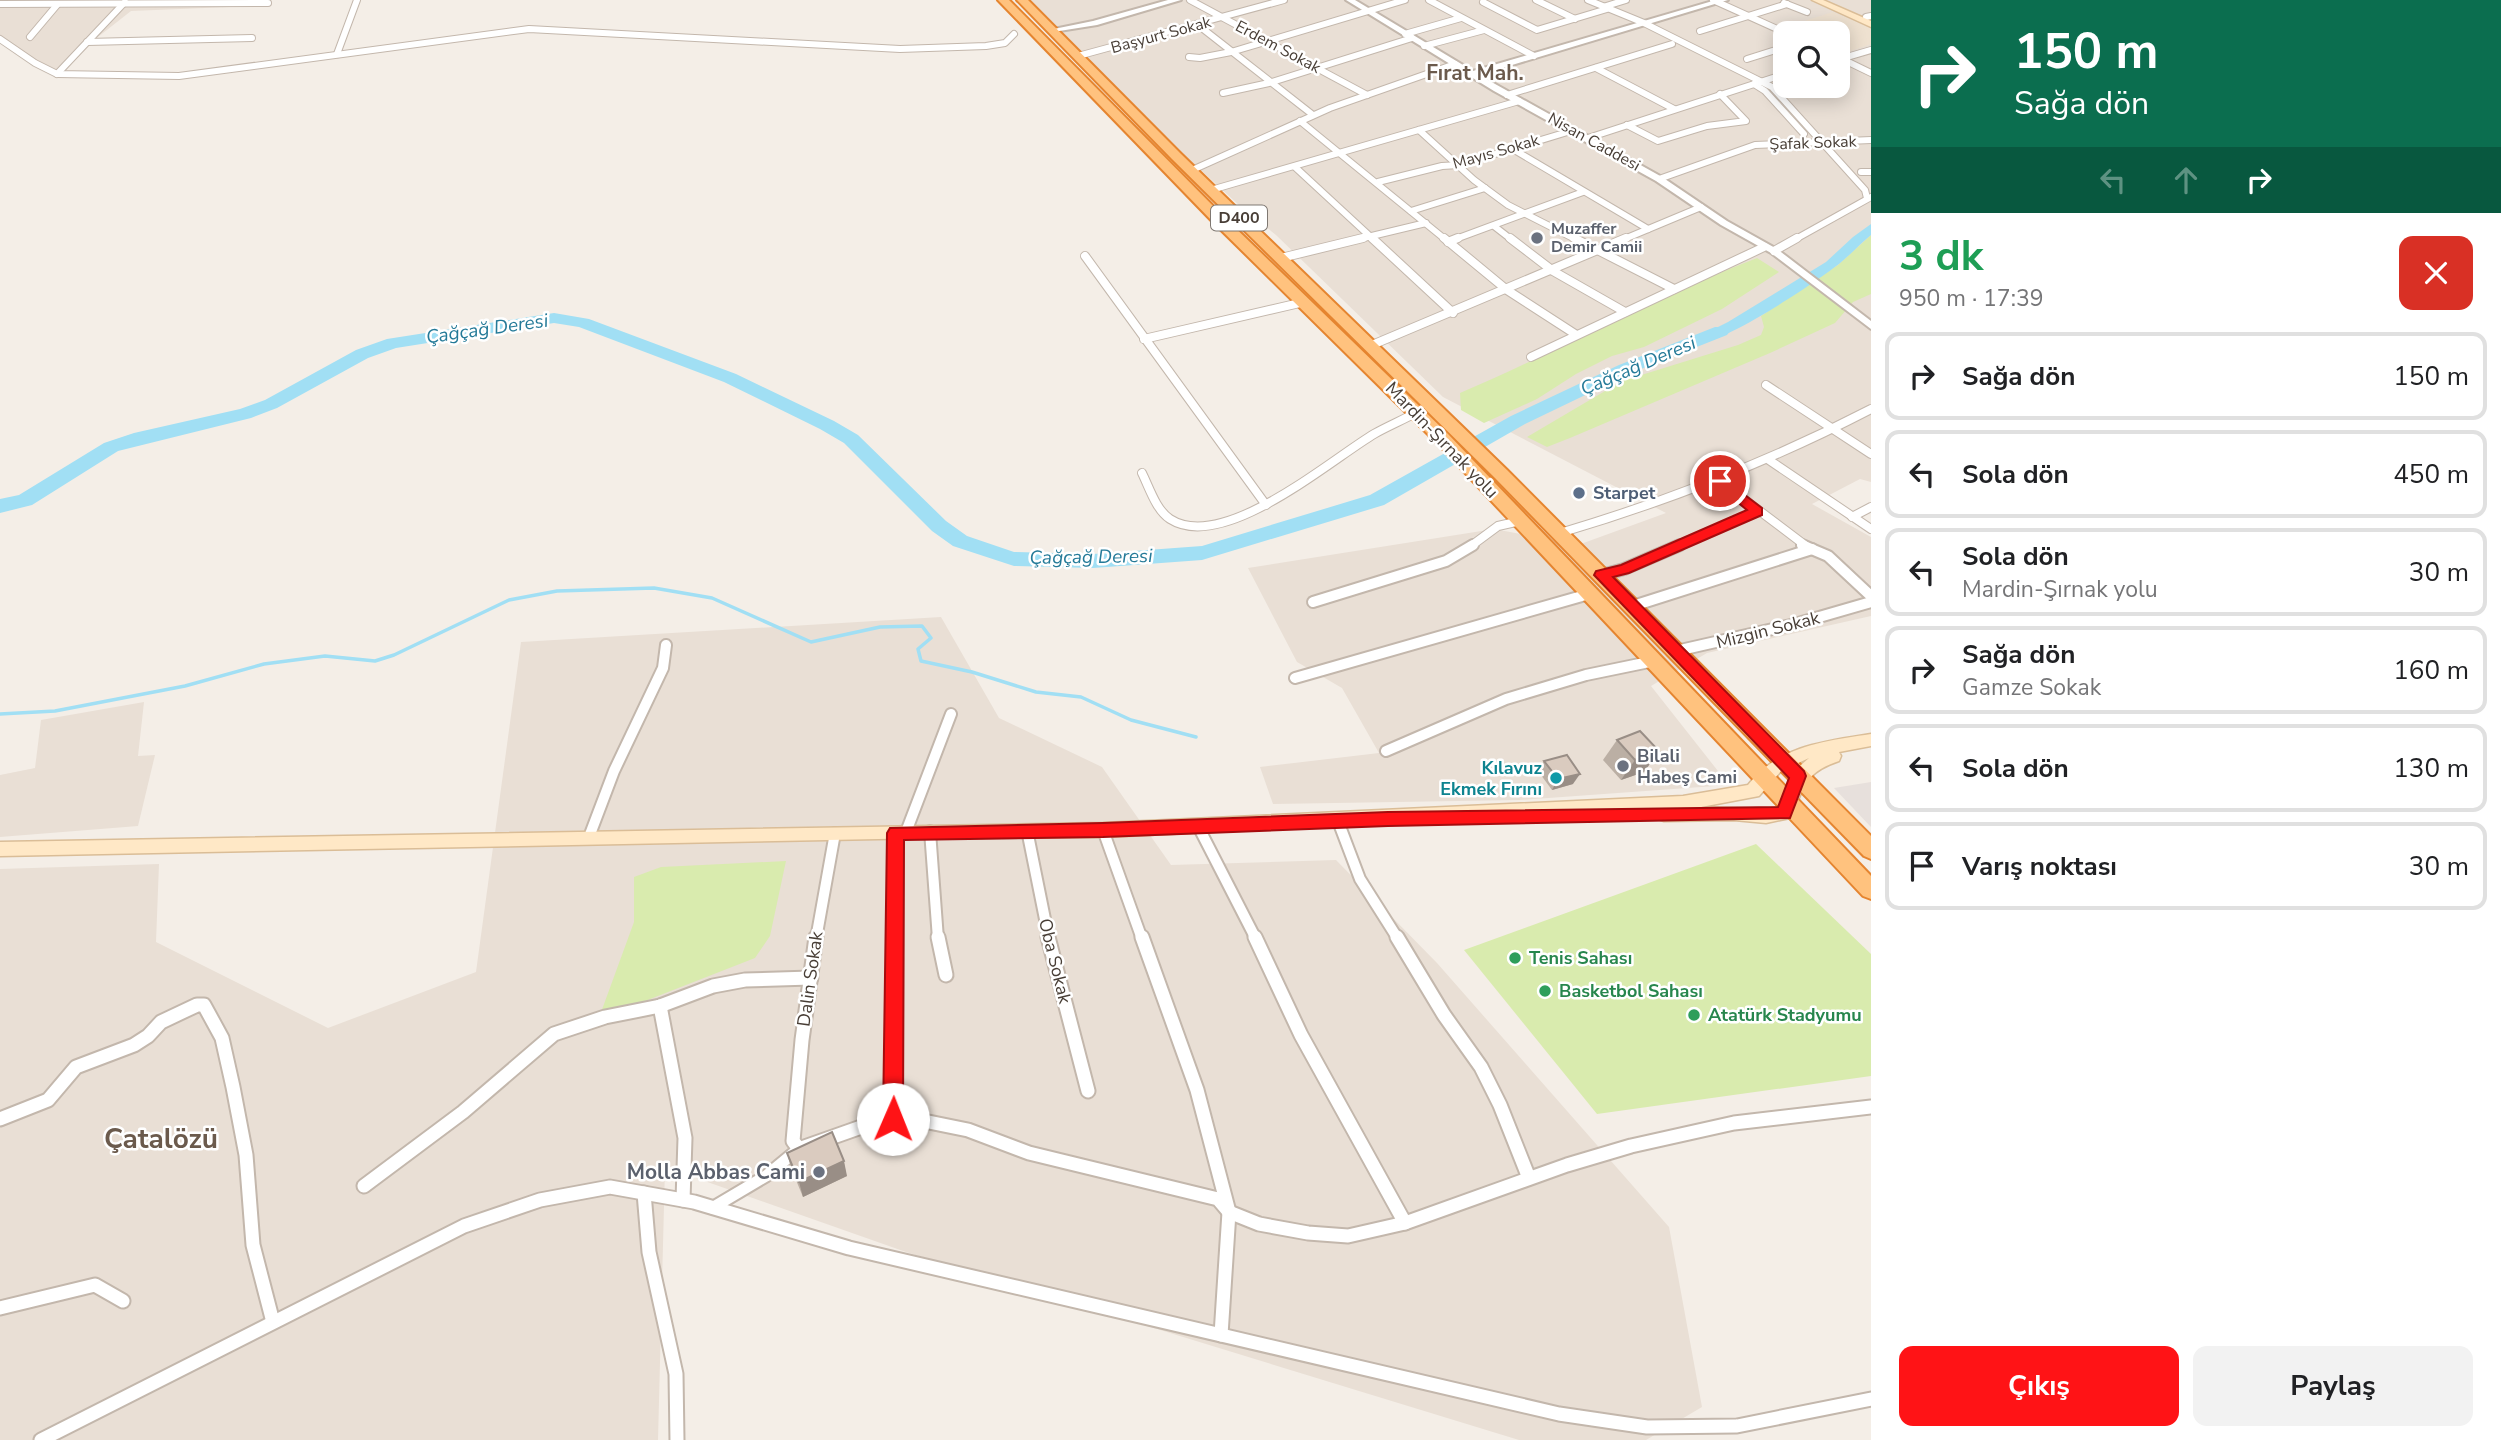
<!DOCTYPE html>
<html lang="tr">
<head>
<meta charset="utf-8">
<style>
	body { margin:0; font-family:"Nunito Sans",sans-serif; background:#f2f2f2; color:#202124; height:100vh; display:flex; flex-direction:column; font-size:26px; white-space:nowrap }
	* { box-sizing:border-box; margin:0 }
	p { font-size:23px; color:#757577 }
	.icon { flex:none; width:38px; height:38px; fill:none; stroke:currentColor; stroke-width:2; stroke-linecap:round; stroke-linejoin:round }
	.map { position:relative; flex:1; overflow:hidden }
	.details { display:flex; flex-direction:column; background:#fff; width:630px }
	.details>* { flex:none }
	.hud { background:#0b6e4f; color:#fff; overflow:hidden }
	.controls { position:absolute; left:1773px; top:21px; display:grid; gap:14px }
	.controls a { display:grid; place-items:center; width:77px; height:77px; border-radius:14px; background:#fff; box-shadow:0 4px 18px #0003; font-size:35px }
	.pin { position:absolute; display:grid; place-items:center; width:60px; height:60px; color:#fff; margin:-30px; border:4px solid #fff; border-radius:50%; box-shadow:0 2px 7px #0007 }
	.me { position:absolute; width:77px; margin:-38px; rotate:1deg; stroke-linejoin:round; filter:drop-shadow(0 0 5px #0008) }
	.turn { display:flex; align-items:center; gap:24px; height:147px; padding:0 28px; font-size:32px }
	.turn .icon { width:91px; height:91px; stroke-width:2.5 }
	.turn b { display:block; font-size:49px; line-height:60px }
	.lanes { display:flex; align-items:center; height:66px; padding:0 28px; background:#0003; justify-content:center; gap:35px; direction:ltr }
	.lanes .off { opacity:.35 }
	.round { display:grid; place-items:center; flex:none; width:74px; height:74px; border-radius:14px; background:#f2f2f2 }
	.overview { display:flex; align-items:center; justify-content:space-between; height:119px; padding:0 28px }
	h1 { font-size:42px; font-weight:700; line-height:52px; color:#1e9e55 }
	.primary-button { display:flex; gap:14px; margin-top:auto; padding:14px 28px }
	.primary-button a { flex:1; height:80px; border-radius:14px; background:#ff1316; color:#fff; font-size:28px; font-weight:700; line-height:80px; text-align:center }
	.primary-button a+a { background:#f2f2f2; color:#202124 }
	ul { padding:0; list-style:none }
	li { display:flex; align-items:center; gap:21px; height:88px; margin:0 14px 10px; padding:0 14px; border:4px solid #e0e0e0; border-radius:14px }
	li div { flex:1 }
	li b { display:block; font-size:26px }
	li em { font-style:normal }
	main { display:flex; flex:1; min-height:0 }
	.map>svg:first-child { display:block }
</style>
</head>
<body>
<main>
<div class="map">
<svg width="1871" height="1440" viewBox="0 0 1871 1440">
	<rect width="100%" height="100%" fill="#f4eee7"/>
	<g fill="#e9dfd5" fill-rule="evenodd">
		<path d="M0,0h270l-16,6 -123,5 -75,59 -56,-29z"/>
		<path d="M1024,0h847v482l-11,-3 -48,25 59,33v79l-164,37 -56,33 78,99 -209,15 -247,4 -13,-37 119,-14 -37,-65 -45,-26 -49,-94 246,-39 84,16 88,-32 -223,-116 -167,-162 -35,-28 -113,-104zM1785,33h53v53h-53z"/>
		<path d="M941,617l58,101 103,49 69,98 165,-5 101,103 232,264 33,180 -56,33h-127l-613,-188 -241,-85 -7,273h-658v-571l159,-5 -3,78 172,86 148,-56 45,-330z"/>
		<path d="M144,702l-6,54 17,-1 -17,71 -138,11v-62l35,-7 6,-48z"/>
	</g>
	<path fill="#e7e0dc" d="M1871,782v45l-37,-39z"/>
	<path fill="#eee1d0" d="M1833,12l38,16v16l-26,9 -7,-2v-18h-43l-13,-5z"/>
	<g fill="#d9ebae">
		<path d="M1871,235v59l-18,8 -18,21 -65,30 -200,85 -23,9 -20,-10 95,-56 116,-36 23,-10 3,-8 -3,-11 77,-51z"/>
		<path d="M1757,258l22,14 -57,37 -78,38 -32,9 -36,18 -39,25 -53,24 -23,-13 -1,-17c100,-43 196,-96 297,-135z"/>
		<path d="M1756,844l115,110v122l-274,38 -133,-164z"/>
		<path d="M786,861l-16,75 -15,22 -115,45 -40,12 34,-93v-45l27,-10z"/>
	</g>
	<path fill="#a1dff4" d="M1871,224v11c-11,9 -21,20 -32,29 -23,18 -122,85 -146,79l-1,-3 36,-18 98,-60 27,-25z"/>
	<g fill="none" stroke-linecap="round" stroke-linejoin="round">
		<path stroke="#a1dff4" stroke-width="3.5" d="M0,714l55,-3 130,-25 79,-22 61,-8 50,5 19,-6 115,-55 48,-9 97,-3 58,10 99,44 69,-15 42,-1 9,12 -13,11 3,12 51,11 64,20 45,5 50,23 65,17"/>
		<path fill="#a1dff4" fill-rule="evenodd" d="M554,313l35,6 147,55 98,47 24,14 88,86 21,15 47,16 79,2 109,-8 168,-51 141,-79 108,-51 96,-38h12l3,4 -3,4 -96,38 -106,51 -141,81 -182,55 -109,8 -79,-2 -61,-20 -21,-15 -88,-88 -24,-14 -96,-47 -145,-55 -25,-4 -158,25 -28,10 -91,50 -26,10 -133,33 -86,54 -32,8v-14l19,-4 85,-52 30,-10 106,-24 25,-9 91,-50 31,-11z"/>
		<defs>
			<path id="pedestrian" d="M712,1208l54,-32 29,-24"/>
			<g id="minor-far3">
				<path d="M1190,0l177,95"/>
				<path d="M1429,0l105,56"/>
				<path d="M1536,0l39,19"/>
				<path d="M1588,0l56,23 128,64 93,103 2,8"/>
				<path d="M1713,0l73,33"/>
				<path d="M1483,2l54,28 70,-21"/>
				<path d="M1784,3l23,9"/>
				<path d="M0,4l268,-1"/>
				<path d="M1603,7l23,-7"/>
				<path d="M1866,17l5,-1"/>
				<path d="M1198,25l115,90"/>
				<path d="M1700,31l87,-27"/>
				<path d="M1405,34l56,-16"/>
				<path d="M30,37l27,-32"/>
				<path d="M0,39l35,24 22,11 122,2 350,-47 371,20 86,-3 19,-3 9,-9"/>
				<path d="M87,42l165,-4"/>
				<path d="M1424,46l60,-16"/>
				<path d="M337,54l20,-54"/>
				<path d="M1078,56l206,-56"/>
				<path d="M1189,57l11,1 31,-6 174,-52"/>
				<path d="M1838,57l33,16"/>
				<path d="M1747,59l38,-12"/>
				<path d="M1840,59l31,-9"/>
				<path d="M1596,68l78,41"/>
				<path d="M57,74l68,-72"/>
				<path d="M1754,84l11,7 39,43"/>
				<path d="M1223,93l46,-10 143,-45"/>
				<path d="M1507,95l165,-51"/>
				<path d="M1300,121l146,119"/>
				<path d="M1627,125l31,16 49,-15 39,-5 -26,-27"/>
				<path d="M1419,130l55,50 34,25 69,35"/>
				<path d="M1588,138l197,-64"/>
				<path d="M1511,148l137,81"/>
				<path d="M1295,167l79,73"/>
				<path d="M1190,171l140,-63 125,-44"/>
				<path d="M1861,172h10"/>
				<path d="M1659,179l96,-34 116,-5"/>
				<path d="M1378,182l64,-16 17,-1 115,-35"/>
				<path d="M1211,190l308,-89"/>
				<path d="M1411,211l74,-23"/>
				<path d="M1494,226l18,14"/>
				<path d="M1355,240l71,-17"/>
				<path d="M1453,240l130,-48"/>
				<path d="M1622,240l79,-33"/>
				<path d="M1794,240l77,-43"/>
			</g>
			<g id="minor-far2">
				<path d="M1372,238l81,75"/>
				<path d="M1444,238l63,52 68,44"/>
				<path d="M1510,238l43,33 72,41"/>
				<path d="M1574,238l100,51"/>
				<path d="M1448,242l10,-4"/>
				<path d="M1774,251l23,-13"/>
				<path d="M1085,256l181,249"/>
				<path d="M1281,258l82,-20"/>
				<path d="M1144,339l160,-37"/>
				<path d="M1372,345l254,-107"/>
				<path d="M1531,357l233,-110"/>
				<path d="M1766,385l105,69"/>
				<path d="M1769,460l102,69"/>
				<path d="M1142,473c7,14 14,37 28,46 53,34 159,-58 204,-85 14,-8 29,-14 43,-22"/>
				<path d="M1720,481l86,65"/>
				<path d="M1852,517l19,-10"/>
				<path d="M1560,533c108,-32 211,-72 311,-124"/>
				<path d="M1471,546l27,-20 22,-5"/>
				<path d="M1676,546l82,-35"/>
			</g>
			<g id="minor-far1">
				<path d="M1802,545l26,11 43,40"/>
				<path d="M1602,575l22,-6 56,-24"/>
				<path d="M1313,602l133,-41 27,-16"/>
				<path d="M1633,606l179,-57"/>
				<path d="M1676,651l119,-27 76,-22"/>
				<path d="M1295,678l294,-84"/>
				<path d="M1386,751l120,-52 80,-24 68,-14"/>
				<path d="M1338,821l22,58 38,60"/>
				<path d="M1198,826l58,113"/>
				<path d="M1027,830l22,109"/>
				<path d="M1103,830l39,109"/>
				<path d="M930,831l8,108"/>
				<path d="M906,832l45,-118"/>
				<path d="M589,837l25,-66 49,-103 3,-23"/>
				<path d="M816,939l19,-106"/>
				<path d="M895,939l1,-106"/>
			</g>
			<g id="minor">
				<path d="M816,937l-14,103 -9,101 6,8 82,-29 28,-2 59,12 61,23 189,46 11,13 30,12 49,9 40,3 57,-13 162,-58 64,-19 103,-23 137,-16"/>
				<path d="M938,937l8,38"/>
				<path d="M1048,937l40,154"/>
				<path d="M1142,937l55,153 32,122 -8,123"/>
				<path d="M1255,937l46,98 104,188"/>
				<path d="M1397,937l47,78 37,52 19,38 29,73"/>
				<path d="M660,1006l25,132 -2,62"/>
				<path d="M0,1119l48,-19 28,-33 58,-22 14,-9 13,-14 36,-17h7l18,33 11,49 13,68 7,90 20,77"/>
				<path d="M893,1119l2,-182"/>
				<path d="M364,1186l99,-74 91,-78 51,-17 55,-11 53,-20 32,-6 66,-2"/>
				<path d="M644,1193l5,59 27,122 1,66"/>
				<path d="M0,1308l95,-23 28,16"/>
				<path d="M41,1440l423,-214 76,-26 70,-13 84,15 155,46 710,166 88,13 90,-1 134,-27"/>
			</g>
			<g id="tertiary">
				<path d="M1168,0h13l-84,25 -44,7 -4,-2 44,-9z"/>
				<path d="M1346,0h9l118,71 243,-71h12l-249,75 183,102 65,44 50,28 94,72v8l-100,-76 -50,-28 -65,-44 -162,-90z"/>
			</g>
			<g id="secondary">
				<path d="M1812,0h11l48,21v6z"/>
				<path d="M1871,734v12l-32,6 2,4 -2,5c-36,12 -34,26 -49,57l-24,5 -32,-3 -70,1 -6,-2 -1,-8 -554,26 -173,1 -930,18v-14l1103,-19 580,-27 65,-11c30,-39 77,-44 123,-51zM1809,758l-16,14 -15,35 -12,2 -65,-2 58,-11 22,-25z"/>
			</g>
			<g id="trunk">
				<path d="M998,0h11l214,216 225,218 423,442v23l-8,-3 -427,-454 -223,-220z"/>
				<path d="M1017,0h11l152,153 327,317 364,366v23l-7,-3 -369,-378 -323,-319z"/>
			</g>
		</defs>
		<use href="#pedestrian" stroke="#c3b7ac" stroke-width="15"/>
		<use href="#minor-far3" stroke="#c3b7ac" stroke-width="8"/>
		<use href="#minor-far2" stroke="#c3b7ac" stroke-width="10"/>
		<use href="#minor-far1" stroke="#c3b7ac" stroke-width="14"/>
		<use href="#minor" stroke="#c3b7ac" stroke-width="17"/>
		<use href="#tertiary" stroke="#c3b7ac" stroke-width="4"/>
		<use href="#secondary" stroke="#dabd97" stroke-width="3"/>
		<use href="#trunk" stroke="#e58530" stroke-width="4"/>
		<use href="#pedestrian" stroke="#fff" stroke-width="11"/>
		<use href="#minor-far3" stroke="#fff" stroke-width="6"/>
		<use href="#minor-far2" stroke="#fff" stroke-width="8"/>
		<use href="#minor-far1" stroke="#fff" stroke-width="10"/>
		<use href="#minor" stroke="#fff" stroke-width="13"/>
		<use href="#tertiary" fill="#fff" fill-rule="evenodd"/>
		<use href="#secondary" fill="#ffe8c6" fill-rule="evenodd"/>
		<use href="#trunk" fill="#ffc27e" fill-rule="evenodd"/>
	</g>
	<g fill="#bbafa4">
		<path d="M1617,740l42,11 -15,21 -23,8 -18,-20z"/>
		<path d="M1544,761l29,23 -21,6 -14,-19z"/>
		<path d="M787,1153l60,23 -44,21 -12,-29z"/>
	</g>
	<g fill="#998e86">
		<path d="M1659,751l-15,21 -23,8 14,-20z"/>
		<path d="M1580,774l-7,10 -21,6 6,-11z"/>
		<path d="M844,1161l3,15 -44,21 -4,-15z"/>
	</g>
	<g fill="#dacbbf" stroke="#998e86" stroke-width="2">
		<path d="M1640,731l19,20 -24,9 -18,-20z"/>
		<path d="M1567,755l13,19 -22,5 -14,-18z"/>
		<path d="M832,1132l12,29 -45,21 -12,-29z"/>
	</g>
	<path fill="#ff1316" stroke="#a60c0e" stroke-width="2" d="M1720,476l42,32v7l-133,58 -16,4 191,194 2,5 -16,42 -402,8 -285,11 -199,3 -1,279 -3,7 -7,3 -7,-3 -3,-7 4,-286 3,-5 213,-5 285,-11 390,-5 11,-29 -195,-203 2,-4 25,-6 126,-55 -32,-26v-6z"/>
	<g fill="#6b7280" stroke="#fff" stroke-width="2.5">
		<circle cx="1537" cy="238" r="7"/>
		<circle cx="1623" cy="766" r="7"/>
		<circle cx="819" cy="1172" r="7"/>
	</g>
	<circle fill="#5c6f8a" stroke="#fff" stroke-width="2.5" cx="1579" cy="493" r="7"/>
	<circle fill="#0f9aa8" stroke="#fff" stroke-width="2.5" cx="1556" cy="778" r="7"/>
	<g fill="#2e9e5b" stroke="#fff" stroke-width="2.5">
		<circle cx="1515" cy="958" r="7"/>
		<circle cx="1545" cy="991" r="7"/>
		<circle cx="1694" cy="1015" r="7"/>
	</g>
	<g text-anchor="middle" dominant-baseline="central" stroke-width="5" stroke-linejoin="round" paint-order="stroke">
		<g font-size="16" fill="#483e36" stroke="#fff">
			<text transform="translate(1161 35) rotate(-15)">Başyurt Sokak</text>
			<text transform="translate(1278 47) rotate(28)">Erdem Sokak</text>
			<text transform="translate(1594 142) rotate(29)">Nisan Caddesi</text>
			<text transform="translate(1813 143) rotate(-2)">Şafak Sokak</text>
			<text transform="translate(1496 152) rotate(-16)">Mayıs Sokak</text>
		</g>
		<rect fill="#fff" stroke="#7f7872" stroke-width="2" x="1211" y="205.5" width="56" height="25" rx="5"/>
		<g font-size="16" font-weight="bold" fill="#483e36">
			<text x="1239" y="218">D400</text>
		</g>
		<g font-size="16" font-weight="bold" fill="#5b616d" stroke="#fff" text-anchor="start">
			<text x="1551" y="229">Muzaffer<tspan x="1551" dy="18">Demir Camii</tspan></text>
		</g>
		<g font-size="18" fill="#483e36" stroke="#fff">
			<text transform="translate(1442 440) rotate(46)">Mardin-Şırnak yolu</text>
			<text transform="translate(1768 630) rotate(-14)">Mizgin Sokak</text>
			<text transform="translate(1055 961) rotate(76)">Oba Sokak</text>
			<text transform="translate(810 979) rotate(-82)">Dalin Sokak</text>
		</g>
		<g font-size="18" font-weight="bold" fill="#4e5e75" stroke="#fff" text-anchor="start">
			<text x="1593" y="493">Starpet</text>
		</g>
		<g font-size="18" font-weight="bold" fill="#5b616d" stroke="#fff" text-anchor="start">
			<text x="1637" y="756">Bilali<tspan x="1637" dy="21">Habeş Cami</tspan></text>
		</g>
		<g font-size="18" font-weight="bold" fill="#0d838f" stroke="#fff" text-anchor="end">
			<text x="1542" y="768">Kılavuz<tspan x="1542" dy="21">Ekmek Fırını</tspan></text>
		</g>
		<g font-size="18" font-weight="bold" fill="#27864d" stroke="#fff" text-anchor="start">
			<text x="1529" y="958">Tenis Sahası</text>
			<text x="1559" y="991">Basketbol Sahası</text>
			<text x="1708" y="1015">Atatürk Stadyumu</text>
		</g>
		<g font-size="19" font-style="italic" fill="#247a98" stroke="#fff">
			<text transform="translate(487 329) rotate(-8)">Çağçağ Deresi</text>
			<text transform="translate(1638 366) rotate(-23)">Çağçağ Deresi</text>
			<text transform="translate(1091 557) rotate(-1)">Çağçağ Deresi</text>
		</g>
		<g font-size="21" font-weight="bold" fill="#6b5a4c" stroke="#fff">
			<text x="1475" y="73">Fırat Mah.</text>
		</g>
		<g font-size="21" font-weight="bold" fill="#5b616d" stroke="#fff" text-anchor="end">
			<text x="805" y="1172">Molla Abbas Cami</text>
		</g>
		<g font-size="28" font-weight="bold" fill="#6b5a4c" stroke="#fff">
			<text x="161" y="1139">Çatalözü</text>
		</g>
	</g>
</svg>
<div class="controls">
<a><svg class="icon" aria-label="search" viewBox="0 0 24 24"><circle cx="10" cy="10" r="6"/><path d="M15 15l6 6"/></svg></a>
</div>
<div class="pin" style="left:1720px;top:481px;background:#d93025"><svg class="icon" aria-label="arrive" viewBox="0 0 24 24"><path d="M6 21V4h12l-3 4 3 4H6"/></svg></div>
<svg class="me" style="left:893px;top:1119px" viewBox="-20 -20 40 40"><circle r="19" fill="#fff"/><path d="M0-13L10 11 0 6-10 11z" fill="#ff1316"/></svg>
</div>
<section class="details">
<div class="hud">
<div class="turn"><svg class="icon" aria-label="right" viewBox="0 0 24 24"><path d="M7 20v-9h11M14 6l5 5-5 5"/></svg><div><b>150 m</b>Sağa dön</div></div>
<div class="lanes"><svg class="icon off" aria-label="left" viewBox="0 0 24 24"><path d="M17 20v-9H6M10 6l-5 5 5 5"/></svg><svg class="icon off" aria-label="ahead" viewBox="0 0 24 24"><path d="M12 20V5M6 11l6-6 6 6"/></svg><svg class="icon" aria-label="right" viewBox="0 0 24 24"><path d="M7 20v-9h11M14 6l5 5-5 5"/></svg></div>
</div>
<div class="overview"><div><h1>3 dk</h1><p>950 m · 17:39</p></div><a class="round" style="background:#d93025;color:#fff"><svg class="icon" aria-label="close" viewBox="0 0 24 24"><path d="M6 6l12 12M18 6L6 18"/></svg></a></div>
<ul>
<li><svg class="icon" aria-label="right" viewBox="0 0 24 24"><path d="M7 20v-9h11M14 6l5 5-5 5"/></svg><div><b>Sağa dön</b></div><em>150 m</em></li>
<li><svg class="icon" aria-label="left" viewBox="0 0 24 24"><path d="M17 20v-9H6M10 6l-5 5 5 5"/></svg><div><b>Sola dön</b></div><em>450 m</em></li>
<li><svg class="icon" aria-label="left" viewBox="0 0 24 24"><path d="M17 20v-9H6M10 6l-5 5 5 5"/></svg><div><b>Sola dön</b><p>Mardin-Şırnak yolu</p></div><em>30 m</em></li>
<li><svg class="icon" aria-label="right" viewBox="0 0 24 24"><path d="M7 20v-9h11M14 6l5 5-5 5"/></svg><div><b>Sağa dön</b><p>Gamze Sokak</p></div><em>160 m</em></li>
<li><svg class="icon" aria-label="left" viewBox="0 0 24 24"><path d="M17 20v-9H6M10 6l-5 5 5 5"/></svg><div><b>Sola dön</b></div><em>130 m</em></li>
<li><svg class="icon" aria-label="arrive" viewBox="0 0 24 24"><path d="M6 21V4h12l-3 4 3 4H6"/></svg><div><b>Varış noktası</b></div><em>30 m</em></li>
</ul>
<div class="primary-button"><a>Çıkış</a><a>Paylaş</a></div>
</section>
</main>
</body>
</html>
